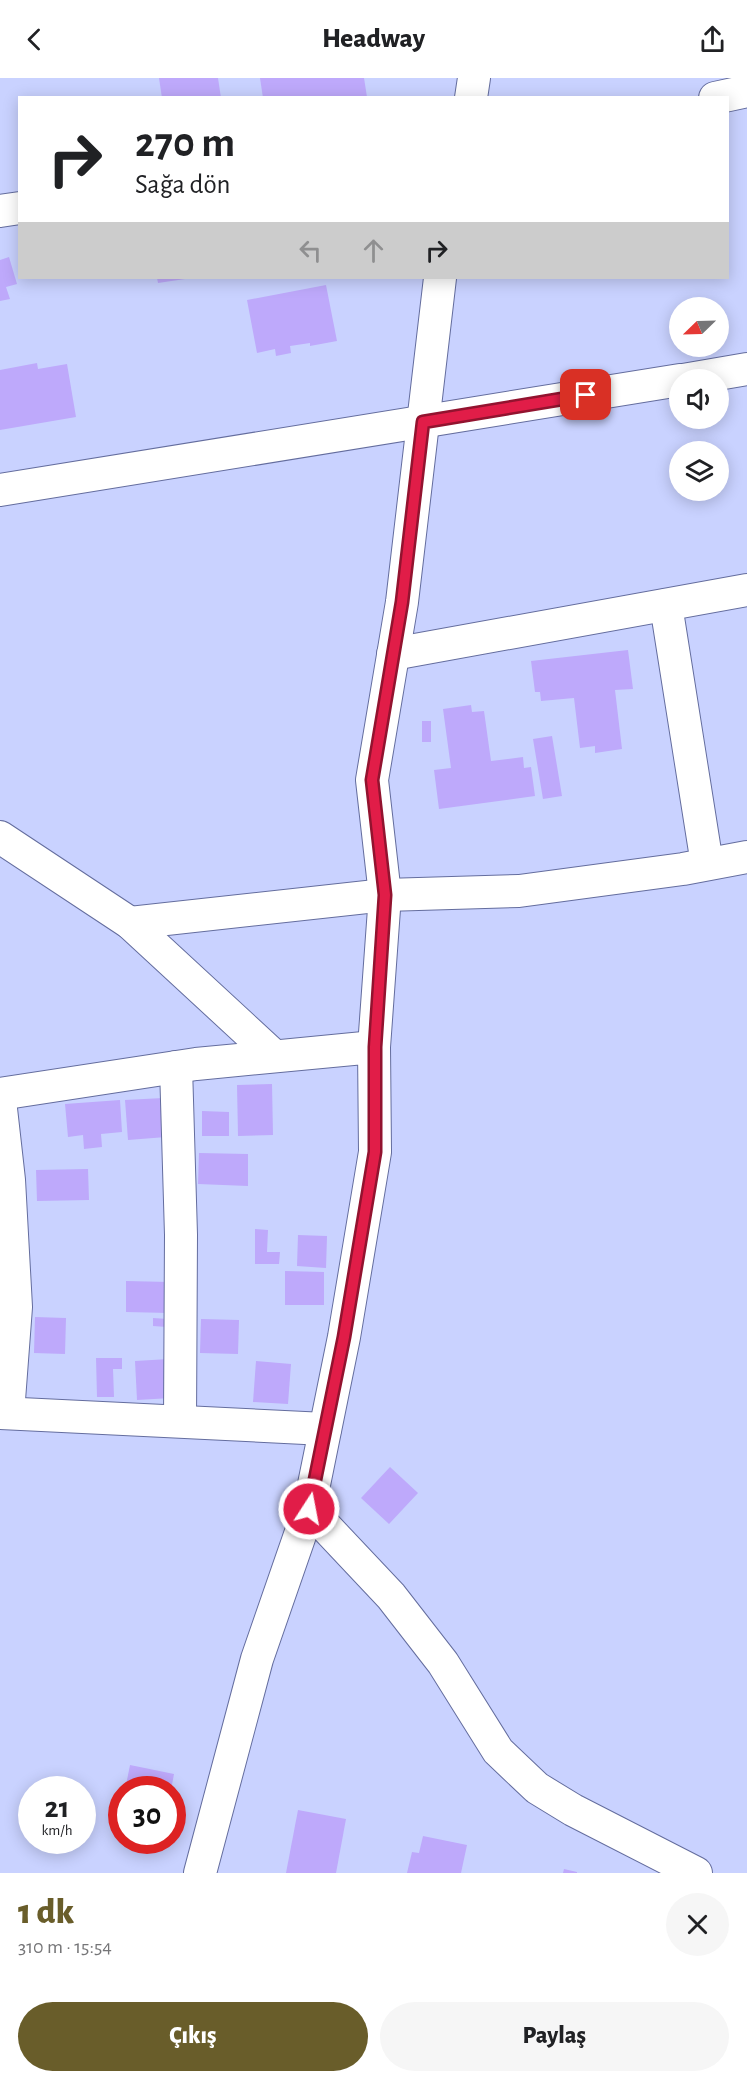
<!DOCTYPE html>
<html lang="tr">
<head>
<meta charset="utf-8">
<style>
	body { margin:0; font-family:"Alegreya Sans",sans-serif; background:#f6f6f6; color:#202124; height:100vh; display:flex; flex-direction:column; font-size:22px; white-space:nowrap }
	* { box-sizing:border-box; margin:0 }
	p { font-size:20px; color:#757577 }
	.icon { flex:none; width:33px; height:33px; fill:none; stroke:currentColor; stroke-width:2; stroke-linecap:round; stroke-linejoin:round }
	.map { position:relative; height:1795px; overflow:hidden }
	.panel { display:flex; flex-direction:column; background:#fff; flex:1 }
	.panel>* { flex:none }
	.banner { position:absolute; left:18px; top:18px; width:711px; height:183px; border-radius:0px; box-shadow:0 3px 15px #0003; background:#fff; color:#202124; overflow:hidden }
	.needle { width:39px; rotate:247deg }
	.controls { position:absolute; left:669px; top:219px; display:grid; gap:12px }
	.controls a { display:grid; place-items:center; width:60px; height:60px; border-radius:50%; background:#fff; box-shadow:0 3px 15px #0003; font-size:30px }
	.speed { position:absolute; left:18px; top:1698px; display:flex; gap:12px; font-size:30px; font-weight:700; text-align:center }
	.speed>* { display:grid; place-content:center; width:78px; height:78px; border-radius:50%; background:#fff; box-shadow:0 3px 15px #0003; line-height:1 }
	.speed small { font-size:15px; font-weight:400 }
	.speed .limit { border:9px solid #d22; background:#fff; color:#111 }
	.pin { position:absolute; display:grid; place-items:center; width:51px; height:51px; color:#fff; margin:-26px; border-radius:12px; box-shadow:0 3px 9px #0006 }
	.me { position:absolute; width:66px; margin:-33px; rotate:11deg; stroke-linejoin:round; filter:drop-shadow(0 0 4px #0008) }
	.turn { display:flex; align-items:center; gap:21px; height:126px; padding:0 18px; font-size:27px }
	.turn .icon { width:78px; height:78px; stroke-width:2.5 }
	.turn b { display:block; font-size:42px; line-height:51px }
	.lanes { display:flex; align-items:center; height:57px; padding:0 18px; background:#0003; justify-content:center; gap:30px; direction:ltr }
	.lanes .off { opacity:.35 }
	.round { display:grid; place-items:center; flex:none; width:63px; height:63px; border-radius:32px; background:#f6f6f6 }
	.overview { display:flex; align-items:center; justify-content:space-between; height:102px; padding:0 18px }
	h1 { font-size:36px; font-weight:800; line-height:45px; color:#695d2a }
	.primary-button { display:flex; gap:12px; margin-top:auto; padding:12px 18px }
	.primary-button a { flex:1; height:69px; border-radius:36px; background:#695d2a; color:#fff; font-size:24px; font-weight:800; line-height:69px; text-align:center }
	.primary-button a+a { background:#f6f6f6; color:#202124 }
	header { display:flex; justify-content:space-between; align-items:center; height:78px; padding:0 18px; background:#fff; font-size:27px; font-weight:800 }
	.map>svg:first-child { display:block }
</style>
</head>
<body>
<header><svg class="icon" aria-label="back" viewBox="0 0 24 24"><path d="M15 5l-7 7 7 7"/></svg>Headway<svg class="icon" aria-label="share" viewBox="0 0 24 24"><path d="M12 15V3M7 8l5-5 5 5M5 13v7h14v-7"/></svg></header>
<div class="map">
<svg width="747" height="1795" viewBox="0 0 747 1795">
	<rect width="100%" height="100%" fill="#c9d2ff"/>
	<g fill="#bea9fb">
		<path d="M159,0h59l3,20h-59z"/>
		<path d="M260,0h104l3,19 -104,1z"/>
		<path d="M9,179l8,27 -11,3 4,12 -10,2v-41z"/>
		<path d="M157,200h28v1l-27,4z"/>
		<path d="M326,207l11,56 -27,5v-3l-20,3 1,7 -15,3 -1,-7 -18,4 -10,-53z"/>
		<path d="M37,285l1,6 29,-5 9,53 -76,13v-60z"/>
		<path d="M628,572l5,39 -18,1 7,59 -27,4v-7l-15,2 -6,-50 -33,3 -1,-9h-5l-4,-31z"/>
		<path d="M471,627l1,7 12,-1 7,50 32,-4 1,11 7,-1 4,29 -96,13 -5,-39 17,-2 -8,-59z"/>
		<rect x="422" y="643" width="9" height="21"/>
		<path d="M552,658l10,60 -19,3 -10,-60z"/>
		<path d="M272,1006l1,51 -35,1 -1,-51z"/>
		<path d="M163,1020l3,39 -38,3 -3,-40z"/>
		<path d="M120,1022l2,32 -21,2 1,13 -18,2 -1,-14 -15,2 -3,-33z"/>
		<path d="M202,1033l27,1v24h-27z"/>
		<path d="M199,1075l49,1v32l-50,-2z"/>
		<path d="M88,1091l1,31 -52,1 -1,-31z"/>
		<path d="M255,1151l13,1 -1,22h13l-1,12h-24z"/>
		<path d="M298,1157l29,1 -1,32 -29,-2z"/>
		<path d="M285,1193l39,1v33h-39z"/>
		<path d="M126,1203l43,1v31l-43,-1z"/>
		<path d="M35,1239l31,1 -1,36 -31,-1z"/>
		<path d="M153,1240l15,1 -1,8 -14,-1z"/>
		<path d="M201,1241l38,1 -1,34 -38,-1z"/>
		<path d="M96,1280h26v11h-9l1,28h-17z"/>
		<path d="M169,1281l2,39 -34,2 -2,-39z"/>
		<path d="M256,1283l35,3 -3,40 -35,-2z"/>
		<path d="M390,1389l28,26 -29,31 -28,-26z"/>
		<path d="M130,1687l44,9 -3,16h-46z"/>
		<path d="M298,1732l48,9 -10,54h-50z"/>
		<path d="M120,1735h2v23l-6,-2z"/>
		<path d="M423,1758l44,9 -6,28h-54l5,-21 7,1z"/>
		<path d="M564,1791l13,3v1h-14z"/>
	</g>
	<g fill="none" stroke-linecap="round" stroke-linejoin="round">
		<defs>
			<g id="minor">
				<path d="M471,20l3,-20"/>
				<path d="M715,20l32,-7"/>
				<path d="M0,133l20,-3"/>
				<path d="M683,302l64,-11"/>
				<path d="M0,412l680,-110"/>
				<path d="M666,527l41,259"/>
				<path d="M393,576l354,-64"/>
				<path d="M0,759l130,86 144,133"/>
				<path d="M130,845l255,-28 134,-4 164,-22 64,-12"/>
				<path d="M374,969l11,-152 -13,-115 30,-178 38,-324"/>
				<path d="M176,989l5,168 -1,186"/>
				<path d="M0,1016l196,-30 178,-17 1,105 -31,185 -35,172 82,87 52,67 55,88 39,37 36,22 123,63"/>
				<path d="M0,1022l9,80 7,127 -8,106"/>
				<path d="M0,1335l325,16"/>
				<path d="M200,1795l57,-214 52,-150"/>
			</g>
		</defs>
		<use href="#minor" stroke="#646d9e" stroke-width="34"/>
		<use href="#minor" stroke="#fff" stroke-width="32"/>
	</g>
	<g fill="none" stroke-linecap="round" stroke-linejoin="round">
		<defs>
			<path id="route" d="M309,1431l35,-172 31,-185v-105l10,-152 -13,-115 30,-178 21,-180 163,-27"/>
		</defs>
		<use href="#route" stroke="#92132f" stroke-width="15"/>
		<use href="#route" stroke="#e11d48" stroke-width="10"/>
	</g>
</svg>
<div class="controls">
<a><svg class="needle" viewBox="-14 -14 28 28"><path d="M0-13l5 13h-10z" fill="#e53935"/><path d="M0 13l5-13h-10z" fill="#757577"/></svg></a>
<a><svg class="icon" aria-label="sound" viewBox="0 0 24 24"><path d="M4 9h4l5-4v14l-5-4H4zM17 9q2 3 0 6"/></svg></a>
<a><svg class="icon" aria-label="layers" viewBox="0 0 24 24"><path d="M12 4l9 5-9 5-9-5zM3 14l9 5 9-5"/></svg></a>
</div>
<div class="speed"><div>21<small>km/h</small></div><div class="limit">30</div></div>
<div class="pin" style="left:586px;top:317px;background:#d93025"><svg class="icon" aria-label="arrive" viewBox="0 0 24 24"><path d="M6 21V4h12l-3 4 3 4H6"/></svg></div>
<svg class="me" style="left:309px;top:1431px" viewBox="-20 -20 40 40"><circle r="17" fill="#e11d48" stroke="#fff" stroke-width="3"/><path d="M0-11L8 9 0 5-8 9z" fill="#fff"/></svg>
<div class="banner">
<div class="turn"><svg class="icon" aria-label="right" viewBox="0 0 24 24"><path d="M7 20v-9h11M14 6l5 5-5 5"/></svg><div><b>270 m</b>Sağa dön</div></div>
<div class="lanes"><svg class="icon off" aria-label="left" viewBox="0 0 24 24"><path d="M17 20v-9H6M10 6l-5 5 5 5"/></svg><svg class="icon off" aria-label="ahead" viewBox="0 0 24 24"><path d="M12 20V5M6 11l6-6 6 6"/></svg><svg class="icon" aria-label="right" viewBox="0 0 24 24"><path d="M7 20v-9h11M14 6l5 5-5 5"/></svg></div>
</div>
</div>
<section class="panel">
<div class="overview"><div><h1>1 dk</h1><p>310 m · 15:54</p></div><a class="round"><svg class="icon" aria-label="close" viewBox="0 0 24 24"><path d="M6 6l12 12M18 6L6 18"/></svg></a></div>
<div class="primary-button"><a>Çıkış</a><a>Paylaş</a></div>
</section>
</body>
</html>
